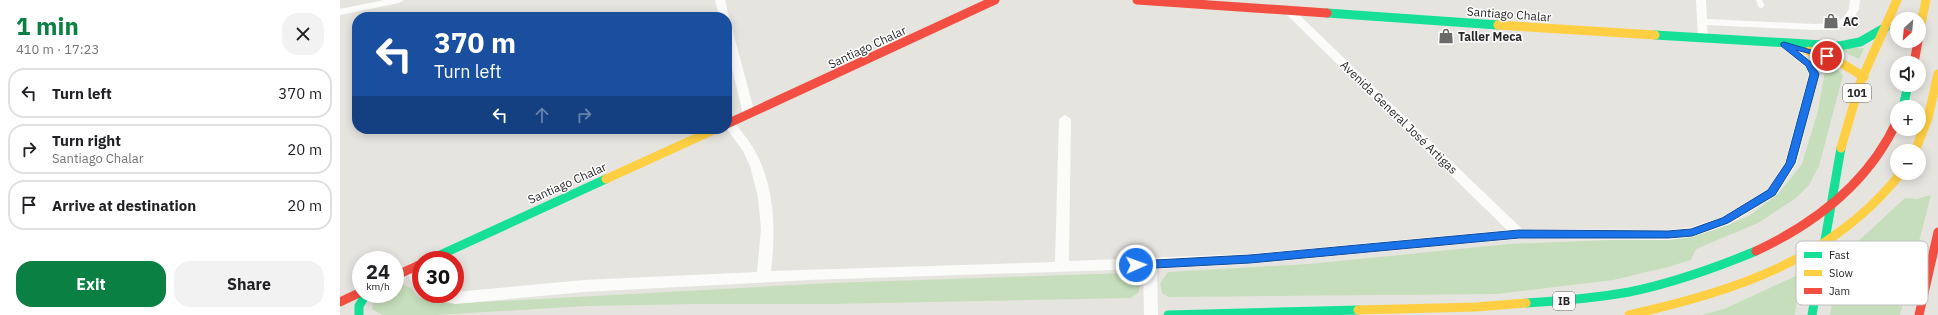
<!DOCTYPE html>
<html lang="en">
<head>
<meta charset="utf-8">
<style>
	body { margin:0; font-family:"IBM Plex Sans",sans-serif; background:#f2f2f2; color:#202124; height:100vh; display:flex; flex-direction:column; font-size:15px; white-space:nowrap }
	* { box-sizing:border-box; margin:0 }
	p { font-size:13px; color:#757577 }
	.icon { flex:none; width:22px; height:22px; fill:none; stroke:currentColor; stroke-width:2; stroke-linecap:round; stroke-linejoin:round }
	.map { position:relative; flex:1; overflow:hidden }
	.drawer { display:flex; flex-direction:column; background:#fff; width:340px }
	.drawer>* { flex:none }
	.top-card { position:absolute; left:12px; top:12px; width:380px; height:122px; border-radius:16px; box-shadow:0 2px 10px #0003; background:#1a4fa0; color:#fff; overflow:hidden }
	.needle { width:26px; rotate:206deg }
	.tools { position:absolute; left:1550px; top:12px; display:grid; gap:8px }
	.tools a { display:grid; place-items:center; width:36px; height:36px; border-radius:50%; background:#fff; box-shadow:0 2px 10px #0003; font-size:20px }
	.speed { position:absolute; left:12px; top:251px; display:flex; gap:8px; font-size:20px; font-weight:700; text-align:center }
	.speed>* { display:grid; place-content:center; width:52px; height:52px; border-radius:50%; background:#fff; box-shadow:0 2px 10px #0003; line-height:1 }
	.speed small { font-size:10px; font-weight:400 }
	.speed .limit { border:6px solid #d22; background:#fff; color:#111 }
	.pin { position:absolute; display:grid; place-items:center; width:34px; height:34px; color:#fff; margin:-17px; border:2px solid #fff; border-radius:50%; box-shadow:0 1px 4px #0007 }
	.me { position:absolute; width:44px; margin:-22px; rotate:88deg; stroke-linejoin:round; filter:drop-shadow(0 0 3px #0008) }
	.turn { display:flex; align-items:center; gap:14px; height:84px; padding:0 16px; font-size:18px }
	.turn .icon { width:52px; height:52px; stroke-width:2.5 }
	.turn b { display:block; font-size:28px; line-height:34px }
	.lanes { display:flex; align-items:center; height:38px; padding:0 16px; background:#0003; justify-content:center; gap:20px; direction:ltr }
	.lanes .off { opacity:.35 }
	.round { display:grid; place-items:center; flex:none; width:42px; height:42px; border-radius:16px; background:#f2f2f2 }
	.overview { display:flex; align-items:center; justify-content:space-between; height:68px; padding:0 16px }
	h1 { font-size:24px; font-weight:800; line-height:30px; color:#0b8043 }
	.action { display:flex; gap:8px; margin-top:auto; padding:8px 16px }
	.action a { flex:1; height:46px; border-radius:16px; background:#0b8043; color:#fff; font-size:16px; font-weight:800; line-height:46px; text-align:center }
	.action a+a { background:#f2f2f2; color:#202124 }
	ul { padding:0; list-style:none }
	li { display:flex; align-items:center; gap:12px; height:50px; margin:0 8px 6px; padding:0 8px; border:2px solid #e0e0e0; border-radius:16px }
	li div { flex:1 }
	li b { display:block; font-size:15px }
	li em { font-style:normal }
	main { display:flex; flex:1; min-height:0 }
	.map>svg:first-child { display:block }
</style>
</head>
<body>
<main>
<section class="drawer">
<div class="overview"><div><h1>1 min</h1><p>410 m · 17:23</p></div><a class="round"><svg class="icon" aria-label="close" viewBox="0 0 24 24"><path d="M6 6l12 12M18 6L6 18"/></svg></a></div>
<ul>
<li><svg class="icon" aria-label="left" viewBox="0 0 24 24"><path d="M17 20v-9H6M10 6l-5 5 5 5"/></svg><div><b>Turn left</b></div><em>370 m</em></li>
<li><svg class="icon" aria-label="right" viewBox="0 0 24 24"><path d="M7 20v-9h11M14 6l5 5-5 5"/></svg><div><b>Turn right</b><p>Santiago Chalar</p></div><em>20 m</em></li>
<li><svg class="icon" aria-label="arrive" viewBox="0 0 24 24"><path d="M6 21V4h12l-3 4 3 4H6"/></svg><div><b>Arrive at destination</b></div><em>20 m</em></li>
</ul>
<div class="action"><a>Exit</a><a>Share</a></div>
</section>
<div class="map">
<svg width="1598" height="315" viewBox="0 0 1598 315">
	<rect width="100%" height="100%" fill="#e6e4df"/>
	<g fill="#c6debb">
		<path d="M1500,48h22l2,1 -5,10 -19,-9z"/>
		<path d="M1467,54c14,5 26,10 36,21l-24,91 -10,19 -13,13 -38,25 -62,26 -5,11 -23,7 -55,13 -117,14 -327,3 -7,-4 -2,-10 8,-11 141,-8 200,-20 174,-7 32,-7 34,-14 30,-23 23,-29 16,-53 7,-40z"/>
		<path d="M1591,195l-31,120h-70l9,-56 66,-61 12,1z"/>
		<path d="M789,273l11,9 -1,10 -8,6 -300,6h-137l-108,2 -151,9h-53l-10,-6 3,-15h20v-9l5,-2 11,5 7,9 20,5 27,1 366,-20z"/>
		<path d="M1460,274l-5,41h-94l23,-6z"/>
	</g>
	<g fill="none" stroke-linecap="round" stroke-linejoin="round">
		<path stroke="#fbfbfa" stroke-width="6" d="M1419,0l2,5"/>
		<g fill="#fbfbfa" fill-rule="evenodd">
			<path d="M44,0h20l-5,3 -59,12v-6z"/>
			<path d="M375,0h10l4,17 -1,2 -1,-2h-8z"/>
			<path d="M1356,0h10l1,19 108,5 19,-1 9,-5 6,-9 1,-9h10l-1,9 -8,13 -15,7 -21,1 -108,-5 1,14 -5,3 -5,-3z"/>
			<path d="M948,7l4,1 230,221 146,1 24,-3 28,-9 48,-29 17,-27 24,-88 -4,-7 -25,-21 -1,-2 1,-2c12,-3 34,22 39,32l-22,89 -21,32 -46,29 -38,13 -24,3 -149,-1 -270,25 -92,5 1,46h-14l-1,-46 -334,11 -225,12 -129,12 -26,-6 -2,-4h28v-2l129,-12 173,-8 4,-43 -3,-32 -8,-31 -7,-15 -16,-22v-9h6c7,10 16,20 22,31 20,37 21,80 16,120l284,-9 4,-143 6,-4 6,4 -2,142 180,-7 258,-24 -223,-218 -1,-2 1,-2z"/>
			<path d="M387,25l5,3 23,86 -6,4 -6,-4 -16,-66z"/>
			<path d="M75,262l6,4v24c-10,-3 -16,-18 -11,-27z"/>
		</g>
		<g stroke="#16e098" stroke-width="9">
			<path d="M987,13l171,12"/>
			<path d="M1315,35l184,11 21,-4 26,-15"/>
			<path d="M1563,107l5,-22"/>
			<path d="M89,260l177,-81"/>
			<path d="M1186,303c34,-2 69,-5 103,-11 44,-9 86,-24 127,-41"/>
			<path d="M19,315v-9l7,-12"/>
			<path d="M828,315l190,-5"/>
			<path d="M1472,315l29,-167"/>
		</g>
		<g stroke="#ffcf43" stroke-width="9">
			<path d="M1158,25l157,10"/>
			<path d="M1579,33l7,-33"/>
			<path d="M1469,51l29,10 26,16"/>
			<path d="M1501,148l19,-65 37,-83"/>
			<path d="M1575,151l13,-33 10,-44"/>
			<path d="M266,179l110,-50"/>
			<path d="M1018,310l118,-3 50,-4"/>
			<path d="M1289,315c105,-24 202,-54 272,-142"/>
		</g>
		<g stroke="#f24e42" stroke-width="9">
			<path d="M797,0l190,13"/>
			<path d="M1574,63l4,-22"/>
			<path d="M387,124l268,-124"/>
			<path d="M1416,251c60,-28 113,-69 141,-130"/>
			<path d="M55,276l26,-12"/>
			<path d="M0,302l21,-10"/>
			<path d="M1579,315l19,-83"/>
		</g>
	</g>
	<path fill="#1a73e8" stroke="#114b97" d="M1444,42l47,14 -4,2 -31,-8 16,13 7,11 -24,89 -20,32 -47,28 -36,13 -24,2h-149l-269,25 -114,6 -6,-4 6,-4 114,-6 269,-25 149,1 23,-2 31,-11 46,-28 18,-27 24,-89 -4,-8 -25,-20v-3z"/>
	<defs>
		<symbol id="shop-bare" viewBox="-9 -9 18 18"><path d="M-5-2.5h2.3a2.7 3.5 0 0 1 5.4 0H5L5.5 6h-11ZM-1.5-2.5h3a1.5 2.3 0 0 0-3 0Z" fill="#6a6a68" stroke="#fff" stroke-width="2.5" paint-order="stroke"/></symbol>
	</defs>
	<g fill-rule="evenodd">
		<use href="#shop-bare" x="1480" y="10" width="22" height="22"/>
		<use href="#shop-bare" x="1095" y="25" width="22" height="22"/>
	</g>
	<g text-anchor="middle" dominant-baseline="central" stroke-width="3" stroke-linejoin="round" paint-order="stroke">
		<g fill="#fff" stroke="#686868" stroke-width="1">
			<rect x="1503" y="84" width="28" height="18" rx="3"/>
			<rect x="1213" y="292" width="22" height="18" rx="3"/>
		</g>
		<g font-size="11" font-weight="bold" fill="#282828">
			<text x="1517" y="93">101</text>
			<text x="1224" y="301">IB</text>
		</g>
		<g font-size="12" fill="#282828" stroke="#fff">
			<text transform="translate(1169 14) rotate(4)">Santiago Chalar</text>
			<text transform="translate(527 47) rotate(-25)">Santiago Chalar</text>
			<text transform="translate(1059 117) rotate(44)">Avenida General José Artigas</text>
			<text transform="translate(227 183) rotate(-24)">Santiago Chalar</text>
		</g>
		<g font-size="12" font-weight="bold" fill="#282828" stroke="#fff" text-anchor="start">
			<text x="1503" y="21">AC</text>
			<text x="1118" y="36">Taller Meca</text>
		</g>
	</g>
	<rect x="1456" y="241" width="132" height="64" rx="6" fill="#fff" stroke="#bebebe" stroke-width="1"/>
	<rect x="1464" y="252" width="18" height="6" fill="#16e098"/>
	<rect x="1464" y="270" width="18" height="6" fill="#ffcf43"/>
	<rect x="1464" y="288" width="18" height="6" fill="#f24e42"/>
	<g font-size="11" fill="#282828">
		<text x="1489" y="259">Fast</text>
		<text x="1489" y="277">Slow</text>
		<text x="1489" y="295">Jam</text>
	</g>
</svg>
<div class="tools">
<a><svg class="needle" viewBox="-14 -14 28 28"><path d="M0-13l5 13h-10z" fill="#e53935"/><path d="M0 13l5-13h-10z" fill="#757577"/></svg></a>
<a><svg class="icon" aria-label="sound" viewBox="0 0 24 24"><path d="M4 9h4l5-4v14l-5-4H4zM17 9q2 3 0 6"/></svg></a>
<a>+</a>
<a>−</a>
</div>
<div class="speed"><div>24<small>km/h</small></div><div class="limit">30</div></div>
<div class="pin" style="left:1487px;top:56px;background:#d93025"><svg class="icon" aria-label="arrive" viewBox="0 0 24 24"><path d="M6 21V4h12l-3 4 3 4H6"/></svg></div>
<svg class="me" style="left:796px;top:265px" viewBox="-20 -20 40 40"><circle r="17" fill="#1a73e8" stroke="#fff" stroke-width="3"/><path d="M0-11L8 9 0 5-8 9z" fill="#fff"/></svg>
<div class="top-card">
<div class="turn"><svg class="icon" aria-label="left" viewBox="0 0 24 24"><path d="M17 20v-9H6M10 6l-5 5 5 5"/></svg><div><b>370 m</b>Turn left</div></div>
<div class="lanes"><svg class="icon" aria-label="left" viewBox="0 0 24 24"><path d="M17 20v-9H6M10 6l-5 5 5 5"/></svg><svg class="icon off" aria-label="ahead" viewBox="0 0 24 24"><path d="M12 20V5M6 11l6-6 6 6"/></svg><svg class="icon off" aria-label="right" viewBox="0 0 24 24"><path d="M7 20v-9h11M14 6l5 5-5 5"/></svg></div>
</div>
</div>
</main>
</body>
</html>
